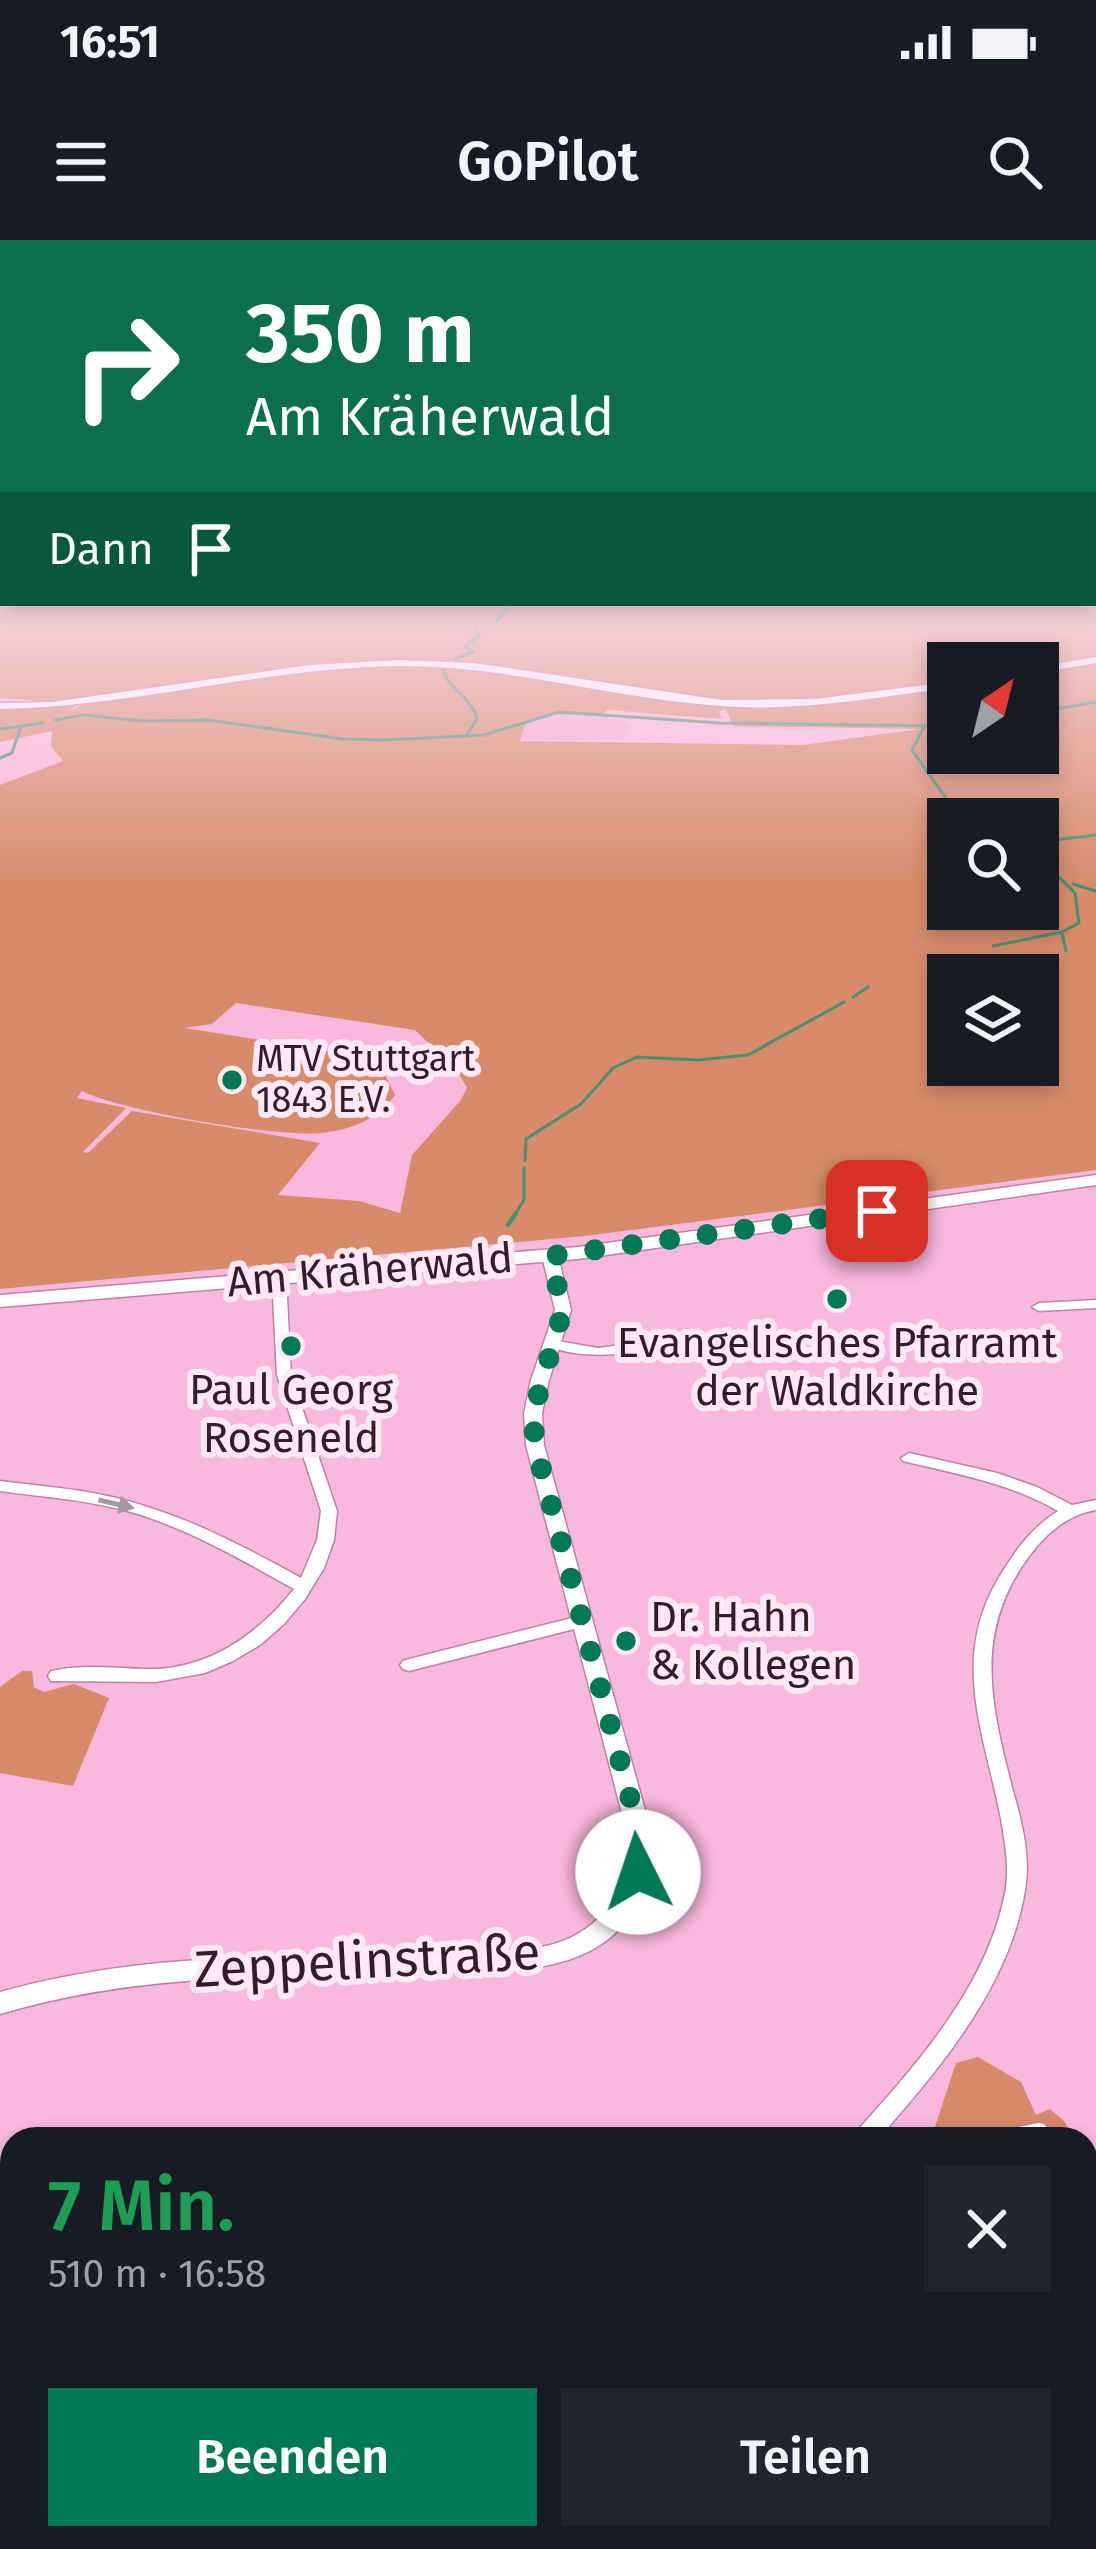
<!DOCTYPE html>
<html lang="de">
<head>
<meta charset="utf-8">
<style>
	body { margin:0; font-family:"Fira Sans",sans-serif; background:#20242c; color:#f1f3f6; height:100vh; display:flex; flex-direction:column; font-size:45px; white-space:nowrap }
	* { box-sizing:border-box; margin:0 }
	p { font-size:39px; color:#9ea1a6 }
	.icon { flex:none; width:66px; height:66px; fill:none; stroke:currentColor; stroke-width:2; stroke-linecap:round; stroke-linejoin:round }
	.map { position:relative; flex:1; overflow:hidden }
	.panel { position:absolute; left:0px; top:1887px; width:1098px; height:423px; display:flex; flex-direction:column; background:#171b24; border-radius:36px 36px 0 0; box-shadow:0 6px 18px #0003 }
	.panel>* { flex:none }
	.top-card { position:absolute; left:0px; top:0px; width:1098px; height:366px; box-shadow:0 6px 18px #0003; background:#0b6e4f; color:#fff; overflow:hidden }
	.needle { width:78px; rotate:35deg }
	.controls { position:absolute; left:927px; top:402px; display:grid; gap:24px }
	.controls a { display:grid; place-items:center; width:132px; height:132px; border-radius:0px; background:#171b24; box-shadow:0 6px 18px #0003; font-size:60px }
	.pin { position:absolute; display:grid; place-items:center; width:102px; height:102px; color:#fff; margin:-51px; border-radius:24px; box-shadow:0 6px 18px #0006 }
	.me { position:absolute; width:132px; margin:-66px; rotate:356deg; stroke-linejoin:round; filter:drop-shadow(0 0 9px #0008) }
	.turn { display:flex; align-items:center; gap:42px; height:252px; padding:0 48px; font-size:54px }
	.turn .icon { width:156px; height:156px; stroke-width:2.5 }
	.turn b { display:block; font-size:84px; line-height:102px }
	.then { display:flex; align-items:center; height:114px; padding:0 48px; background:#0003; gap:24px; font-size:45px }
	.round { display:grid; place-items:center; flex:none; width:126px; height:126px; border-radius:0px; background:#20242c }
	.summary { display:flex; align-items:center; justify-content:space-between; height:204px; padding:0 48px }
	h1 { font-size:72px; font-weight:600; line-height:90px; color:#1e9e55 }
	.cta { display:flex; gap:24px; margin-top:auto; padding:24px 48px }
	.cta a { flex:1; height:138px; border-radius:0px; background:#007854; color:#fff; font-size:48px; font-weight:600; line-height:138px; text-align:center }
	.cta a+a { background:#20242c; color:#f1f3f6 }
	.status { display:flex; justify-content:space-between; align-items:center; height:84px; padding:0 60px; background:#171b24; direction:ltr }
	.status svg { height:33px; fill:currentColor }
	header { display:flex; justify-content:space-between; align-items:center; height:156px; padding:0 48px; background:#171b24; font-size:54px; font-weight:600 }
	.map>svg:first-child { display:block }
</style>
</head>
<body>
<div class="status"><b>16:51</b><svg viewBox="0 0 49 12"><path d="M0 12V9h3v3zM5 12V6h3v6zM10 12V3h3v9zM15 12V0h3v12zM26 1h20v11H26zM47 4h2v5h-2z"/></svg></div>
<header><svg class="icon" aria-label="menu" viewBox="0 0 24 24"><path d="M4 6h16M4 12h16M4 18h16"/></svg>GoPilot<svg class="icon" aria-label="search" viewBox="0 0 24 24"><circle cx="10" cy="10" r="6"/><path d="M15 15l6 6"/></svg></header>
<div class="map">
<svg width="1096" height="2309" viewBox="0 0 1096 2309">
	<rect width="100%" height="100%" fill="#fab8dd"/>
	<g fill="#f3abd4">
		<path d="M548,474l54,2 29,7 -9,17h-102l5,-16z"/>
		<path d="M393,2298h141l-20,11h-160z"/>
	</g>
	<g fill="#d78b6a" fill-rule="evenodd">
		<path d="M0,321l3,42h1092l1,-42v98l-58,10v-6h-90l-1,21 -144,17h-73l-265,-38 -131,2 -278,37 -56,-4z"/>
		<path d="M1096,422v508l-511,66 -585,53v-504l63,-24 -12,-15 1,-15 -52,11v-34l84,-7 -17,11 27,-12 181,-27 111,-8 77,1 166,27 143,12 176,-18v66h90v-81zM607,470l115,9 -3,-8 7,-1 7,16 187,3 -117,16 -283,-4 5,-17 23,-10 54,2zM948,579h90v90h-90zM948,735h90v90h-90zM236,763l179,27 43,42 9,16 -6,12 -49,55 -12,58 -41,-12 -81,-6 42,-52 -188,-32 -44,42 -5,-1 43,-44 -49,-10 5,-7c39,20 197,47 240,42 28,-3 57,-14 73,-38l-11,-22 10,-12 -210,-33 28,-4z"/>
		<path d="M22,1431h10l2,16 10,5 30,-8 35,14 -36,88 -73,-13v-86z"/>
		<path d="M978,1817l43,25 15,33 14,-6 15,13 7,17h-141l25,-76z"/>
	</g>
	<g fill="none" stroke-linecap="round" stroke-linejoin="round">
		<g stroke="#4b9075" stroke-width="3">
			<path d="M497,381l13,-18"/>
			<path d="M455,419l18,-7 -8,-6 14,-10 -3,-8"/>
			<path d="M442,428c6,23 29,27 35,51l-11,17"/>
			<path d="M1038,472l58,-10"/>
			<path d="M55,480l29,-5 59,6 66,-1 134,19 42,1 99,-5 75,-23 161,11 228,3"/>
			<path d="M925,485l-13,25 38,54 18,15"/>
			<path d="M0,489l43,-6"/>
			<path d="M0,518l12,-5 9,-27"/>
			<path d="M1038,602l58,-7"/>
			<path d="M1073,644l23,7"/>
			<path d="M1062,693l4,18"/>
			<path d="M993,706l69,-14 17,-9 -4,-30 -37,-37"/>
			<path d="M853,757l15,-10"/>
			<path d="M525,921l1,-22 55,-35 32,-36 24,-11 61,3 50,-5 96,-53"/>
			<path d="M514,976l10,-16v-32"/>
		</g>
		<path stroke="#4b9075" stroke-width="4.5" d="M508,985l8,-12"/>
		<defs>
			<path id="pedestrian" d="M1009,1899l30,-6"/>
			<g id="minor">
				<path d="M279,1033l7,4 5,98 46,136 -3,29 -10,28 -19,31 -21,25 -24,21 -27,16 -28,12 -49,9 -105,-1 -3,-5 3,-5c31,-7 61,-3 93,-2 62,2 113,-33 150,-80 -52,-29 -105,-60 -163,-77 -43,-12 -87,-15 -131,-21v-10c37,5 75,7 112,16 68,16 128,47 189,81l16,-38 4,-29 -44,-136 -5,-98z"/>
				<path d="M1096,1060v8l-57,3 -7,-4 7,-4z"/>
				<path d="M700,1095l5,1 2,3 -2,3c-42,8 -123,23 -160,2l7,-4 46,8z"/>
				<path d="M909,1213l88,20 40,14 35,18 24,-5v10c-29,5 -49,23 -66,45 -58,77 -39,151 -17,236 9,31 18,67 12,99 -15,96 -85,178 -147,249h-25l3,-7c62,-69 131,-146 149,-239 5,-24 0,-50 -4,-74 -16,-83 -51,-159 -3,-240 16,-27 33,-51 60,-68 -48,-28 -101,-37 -155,-50l-2,-3z"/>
				<path d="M584,1375l6,2 3,4 -3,4 -181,46 -6,-2 -3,-4 3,-4 6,-2z"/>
				<path d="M0,2057l12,1v24l-12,-1z"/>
				<rect x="1013" y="2298" width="26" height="11"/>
			</g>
			<path id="tertiary" d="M550,1011l8,5 13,54 -22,70 -7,33 2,32 104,376c3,46 -4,94 -45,122 -44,30 -99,27 -150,30 -79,4 -158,2 -237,6 -75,4 -145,14 -216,35v-22c93,-26 184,-34 281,-35 61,-1 122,-3 183,-5 35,-2 76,1 108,-15 48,-24 56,-67 52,-116l-98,-376 -2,-32 7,-33 24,-70 -13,-54z"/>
			<g id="secondary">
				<path d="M1096,417v6l-58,10v-6z"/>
				<path d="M398,420l76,3 248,37 93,-1 133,-17v6c-75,10 -151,24 -226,18 -109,-7 -215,-41 -325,-40 -133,2 -264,41 -397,43v-6l52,-1 257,-37z"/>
				<path d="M1096,935v10l-518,74 -578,48v-12l578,-48z"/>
			</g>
		</defs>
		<use href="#pedestrian" stroke="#be80a4" stroke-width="22"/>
		<use href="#minor" stroke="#be80a4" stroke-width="3"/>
		<use href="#tertiary" stroke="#be80a4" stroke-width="3"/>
		<use href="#secondary" stroke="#be80a4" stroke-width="3"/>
		<use href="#pedestrian" stroke="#fff" stroke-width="20"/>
		<use href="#minor" fill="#fff" fill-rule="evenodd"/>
		<use href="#tertiary" fill="#fff" fill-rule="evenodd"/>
		<use href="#secondary" fill="#fff" fill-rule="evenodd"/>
		<defs>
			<g id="rail">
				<path d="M1086,1975l10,-5"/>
				<path d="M424,2309l24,-11"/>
				<path d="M469,2309l22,-11"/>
			</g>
		</defs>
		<use href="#rail" stroke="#4d2f41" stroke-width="12"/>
		<use href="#rail" stroke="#fee9f4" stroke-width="8" stroke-dasharray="21" stroke-linecap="butt"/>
	</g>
	<defs><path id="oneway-solid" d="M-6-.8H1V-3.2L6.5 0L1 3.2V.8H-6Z" transform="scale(3)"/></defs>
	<use fill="#a499a0" href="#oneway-solid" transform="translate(116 1264) rotate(13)"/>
	<linearGradient id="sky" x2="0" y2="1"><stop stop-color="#6db9c7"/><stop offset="0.5" stop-color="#fddff0"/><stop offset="1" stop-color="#fddff0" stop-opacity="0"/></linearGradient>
	<rect width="1096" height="644" fill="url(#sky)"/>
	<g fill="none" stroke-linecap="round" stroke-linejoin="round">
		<path stroke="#007854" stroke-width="21" stroke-dasharray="0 37.8" d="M638,1632l-2,-52 -101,-375 -2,-32 30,-103 -13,-54 327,-45"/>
	</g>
	<g fill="#007854" stroke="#fee9f4" stroke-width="4.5">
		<circle cx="232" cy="840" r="12"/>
		<circle cx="837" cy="1059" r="12"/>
		<circle cx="291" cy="1106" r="12"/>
		<circle cx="626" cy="1401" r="12"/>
	</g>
	<g text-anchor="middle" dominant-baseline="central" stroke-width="12" stroke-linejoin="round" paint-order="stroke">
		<g font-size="36" fill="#351c2b" stroke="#fee9f4" text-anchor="start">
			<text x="256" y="819">MTV Stuttgart<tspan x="256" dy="41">1843 E.V.</tspan></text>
		</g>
		<g font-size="42" fill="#351c2b" stroke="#fee9f4">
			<text transform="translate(370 1030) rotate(-5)">Am Kräherwald</text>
		</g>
		<g font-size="42" fill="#351c2b" stroke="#fee9f4">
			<text x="837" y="1103">Evangelisches Pfarramt<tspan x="837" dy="48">der Waldkirche</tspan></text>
			<text x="291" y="1150">Paul Georg<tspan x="291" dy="48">Roseneld</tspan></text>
			<text x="650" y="1377" text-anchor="start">Dr. Hahn<tspan x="650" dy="48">&amp; Kollegen</tspan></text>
		</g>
		<g font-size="51" fill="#351c2b" stroke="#fee9f4">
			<text transform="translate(367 1721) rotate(-3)">Zeppelinstraße</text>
		</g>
	</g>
</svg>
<div class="controls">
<a><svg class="needle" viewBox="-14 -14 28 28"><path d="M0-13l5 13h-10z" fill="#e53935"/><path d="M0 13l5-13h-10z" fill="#9ea1a6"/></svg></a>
<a><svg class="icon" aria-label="search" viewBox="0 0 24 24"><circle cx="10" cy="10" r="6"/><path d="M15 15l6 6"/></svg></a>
<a><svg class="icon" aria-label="layers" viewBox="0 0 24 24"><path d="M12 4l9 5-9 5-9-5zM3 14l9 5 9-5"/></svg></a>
</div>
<div class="pin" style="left:877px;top:971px;background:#d93025"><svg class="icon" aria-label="arrive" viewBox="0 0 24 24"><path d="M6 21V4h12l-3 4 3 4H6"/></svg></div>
<svg class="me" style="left:638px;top:1632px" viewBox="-20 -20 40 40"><circle r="19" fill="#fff"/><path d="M0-13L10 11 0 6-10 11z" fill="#007854"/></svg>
<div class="top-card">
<div class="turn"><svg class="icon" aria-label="right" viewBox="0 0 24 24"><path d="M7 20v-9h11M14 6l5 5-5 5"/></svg><div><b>350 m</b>Am Kräherwald</div></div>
<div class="then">Dann<svg class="icon" aria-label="arrive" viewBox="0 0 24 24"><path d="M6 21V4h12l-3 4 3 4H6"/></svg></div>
</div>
<section class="panel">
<div class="summary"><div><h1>7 Min.</h1><p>510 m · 16:58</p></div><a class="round"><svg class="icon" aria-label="close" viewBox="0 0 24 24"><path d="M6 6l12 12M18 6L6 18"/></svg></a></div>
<div class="cta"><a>Beenden</a><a>Teilen</a></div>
</section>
</div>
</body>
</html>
